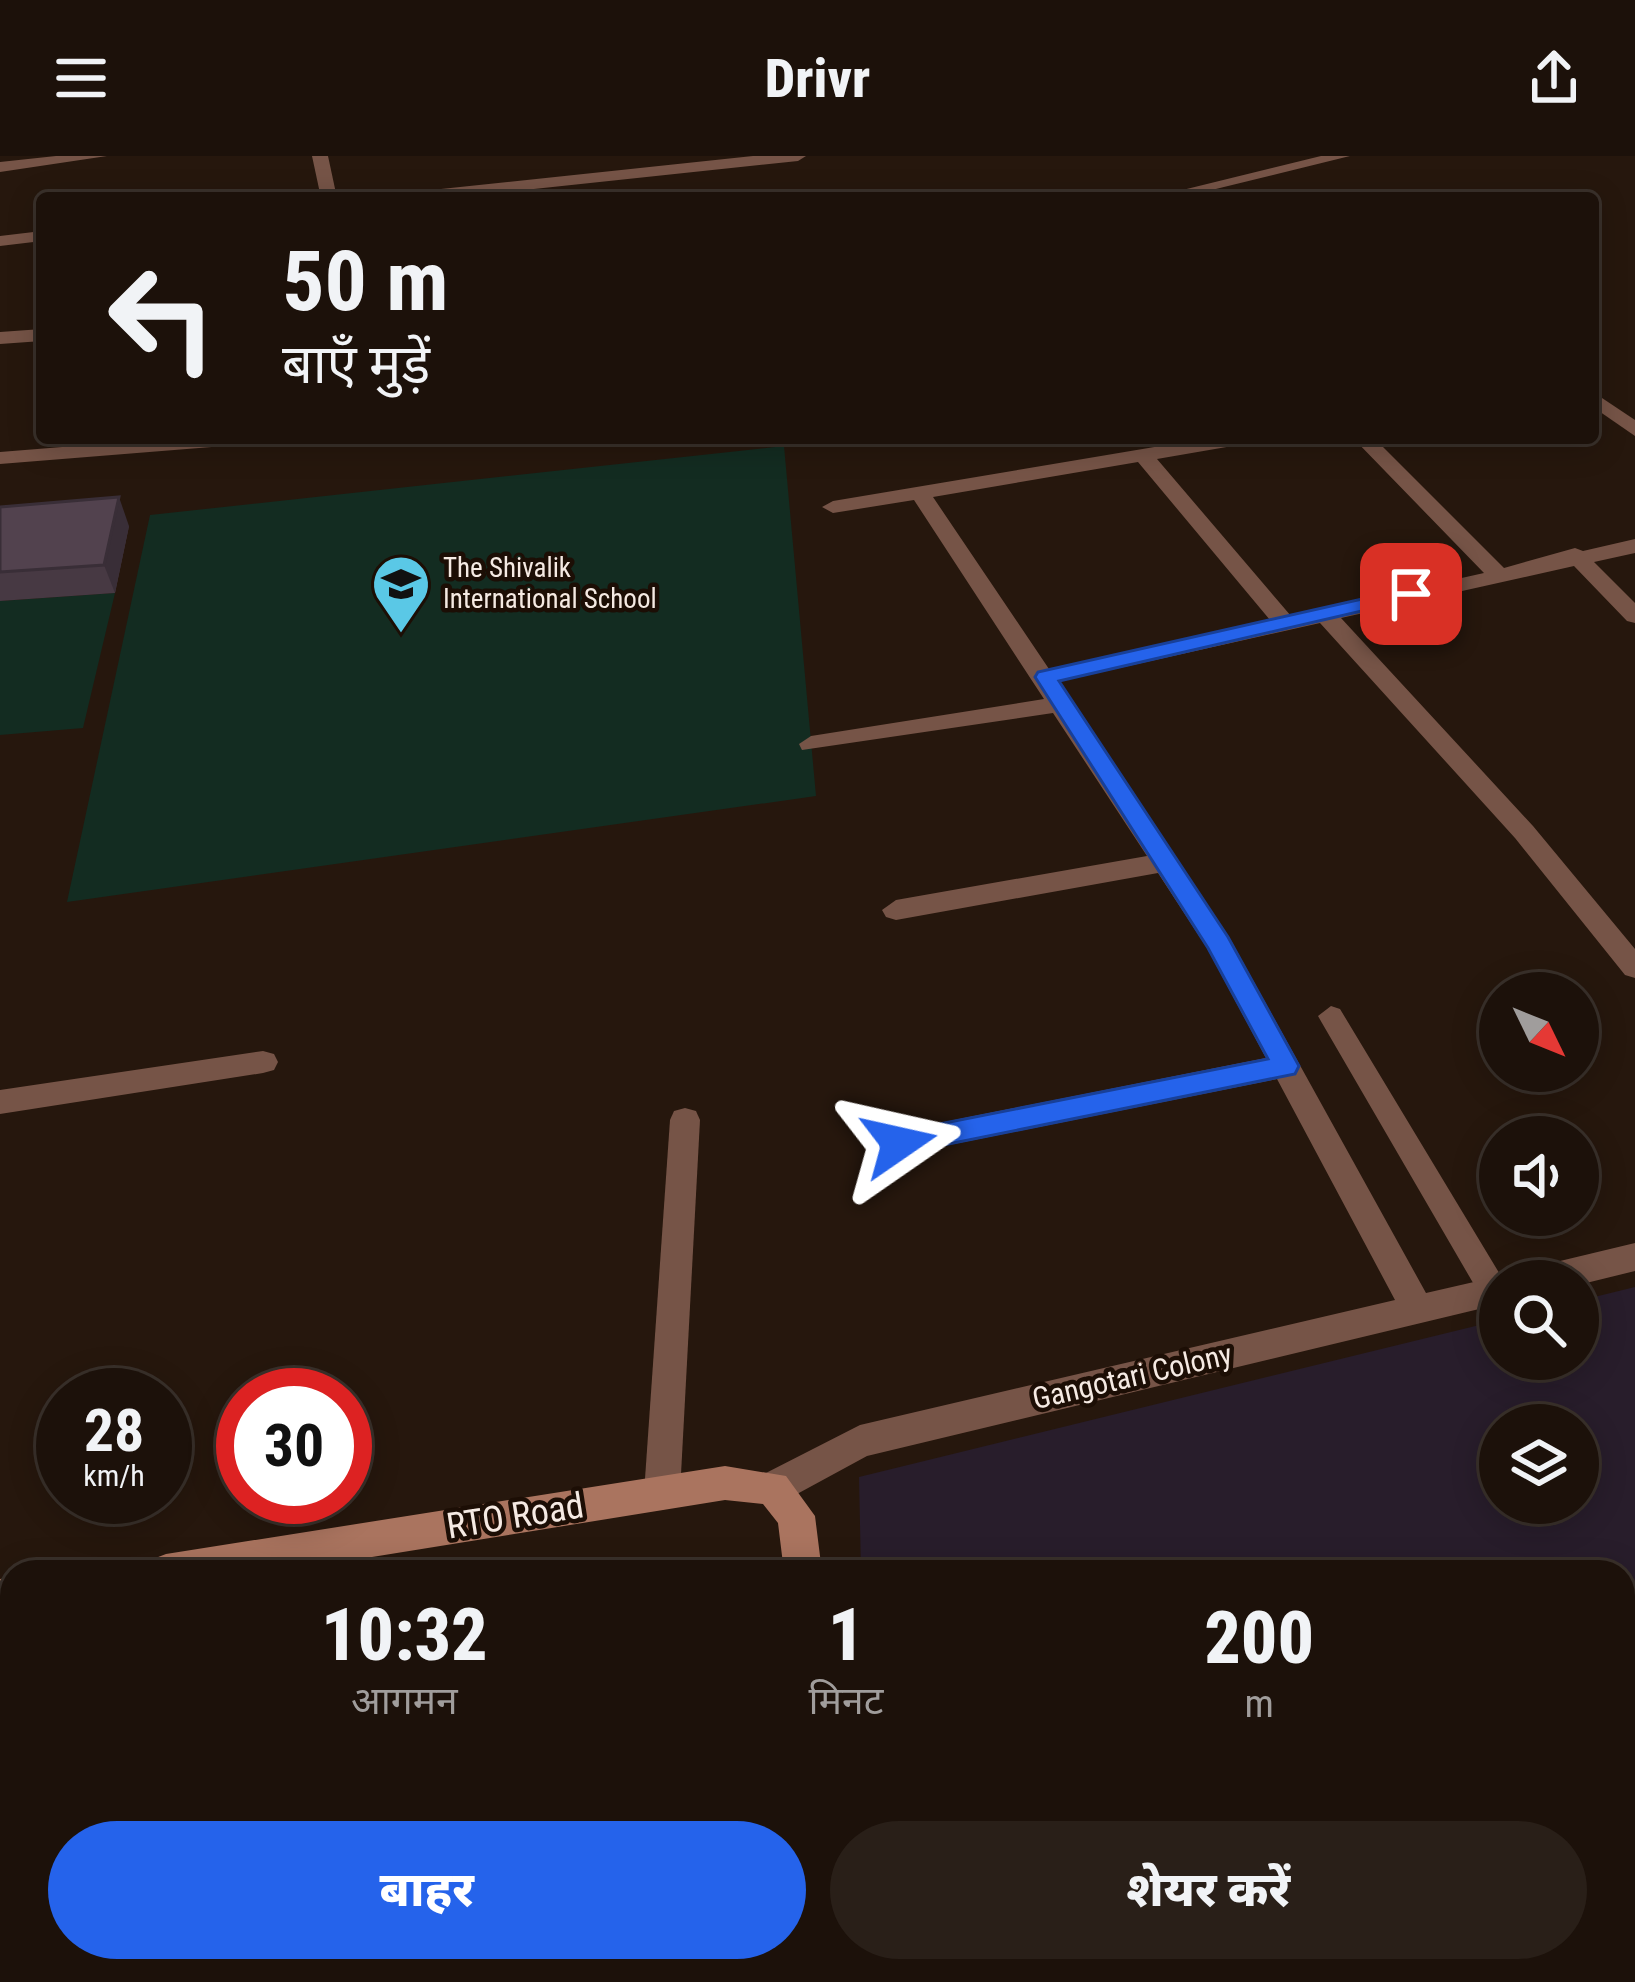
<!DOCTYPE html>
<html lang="hi">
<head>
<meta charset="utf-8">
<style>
	body { margin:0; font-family:"Roboto Condensed","Noto Sans Devanagari",sans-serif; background:#291f18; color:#f1f3f6; height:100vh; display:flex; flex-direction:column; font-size:45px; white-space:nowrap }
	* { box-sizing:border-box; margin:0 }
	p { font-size:39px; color:#a09d9c }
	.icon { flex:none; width:66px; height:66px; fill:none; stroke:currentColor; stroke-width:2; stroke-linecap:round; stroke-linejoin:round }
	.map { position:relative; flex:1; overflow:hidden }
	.sheet { position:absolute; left:0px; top:1404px; width:1635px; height:423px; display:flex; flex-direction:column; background:#1c110a; border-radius:36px 36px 0 0; box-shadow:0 6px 30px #0003,0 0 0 3px #3a312b }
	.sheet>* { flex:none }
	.banner { position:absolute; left:36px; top:36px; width:1563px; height:252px; border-radius:12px; box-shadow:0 6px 30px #0003,0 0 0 3px #3a312b; background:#1c110a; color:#f1f3f6; overflow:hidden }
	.needle { width:78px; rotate:133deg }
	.controls { position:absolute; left:1479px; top:816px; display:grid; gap:24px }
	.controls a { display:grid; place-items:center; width:120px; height:120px; border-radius:50%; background:#1c110a; box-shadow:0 6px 30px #0003,0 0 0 3px #3a312b; font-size:60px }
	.speed { position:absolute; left:36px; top:1212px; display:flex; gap:24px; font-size:60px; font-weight:700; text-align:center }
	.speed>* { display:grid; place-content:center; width:156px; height:156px; border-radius:50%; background:#1c110a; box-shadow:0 6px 30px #0003,0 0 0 3px #3a312b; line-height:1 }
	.speed small { font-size:30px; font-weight:400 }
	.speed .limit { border:18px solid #d22; background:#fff; color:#111 }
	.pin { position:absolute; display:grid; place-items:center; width:102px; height:102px; color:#fff; margin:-51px; border-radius:24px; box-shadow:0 6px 18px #0006 }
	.me { position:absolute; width:132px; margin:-66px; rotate:79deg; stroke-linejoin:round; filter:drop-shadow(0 0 9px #0008) }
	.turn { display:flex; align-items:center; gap:42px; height:252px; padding:0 48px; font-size:54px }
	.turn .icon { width:156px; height:156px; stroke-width:2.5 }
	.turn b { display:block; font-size:84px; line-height:102px }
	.eta { display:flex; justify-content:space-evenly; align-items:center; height:204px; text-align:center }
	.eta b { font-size:72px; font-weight:800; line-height:84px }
	.action { display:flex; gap:24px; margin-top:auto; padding:24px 48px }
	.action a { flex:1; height:138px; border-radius:72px; background:#2563eb; color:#fff; font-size:48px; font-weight:800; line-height:138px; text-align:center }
	.action a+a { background:#291f18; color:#f1f3f6 }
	header { display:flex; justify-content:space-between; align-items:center; height:156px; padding:0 48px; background:#1c110a; font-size:54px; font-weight:800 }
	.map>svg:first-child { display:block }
</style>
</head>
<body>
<header><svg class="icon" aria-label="menu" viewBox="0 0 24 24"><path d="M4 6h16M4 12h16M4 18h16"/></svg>Drivr<svg class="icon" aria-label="share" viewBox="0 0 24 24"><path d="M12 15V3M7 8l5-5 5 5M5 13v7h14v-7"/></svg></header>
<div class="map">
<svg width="1635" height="1826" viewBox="0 0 1635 1826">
	<rect width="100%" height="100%" fill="#26170d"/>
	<path fill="#281d2b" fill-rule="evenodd" d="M1635,1131v695h-133l-4,-11h125v-399h-762l-2,-95 641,-157v39h78v-58zM1500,1269h78v78h-78z"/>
	<g fill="#132c21">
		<path d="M784,290l32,350 -749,106 83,-387z"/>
		<path d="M115,437l-32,135 -83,7v-134z"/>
	</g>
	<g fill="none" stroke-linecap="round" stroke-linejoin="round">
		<path fill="#765447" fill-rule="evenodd" d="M1331,850l9,3 164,272h-4v21l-17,-2 -161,-277 -4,-7z"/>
		<g fill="#765447" fill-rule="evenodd">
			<path d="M56,0h51l-107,16v-10z"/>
			<path d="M312,0h16l9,42h-16z"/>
			<path d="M753,0h53l-8,5 -349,37h-54l8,-5z"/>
			<path d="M1321,0h29l-171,42h-29z"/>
			<path d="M42,75v10l-42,5v-10z"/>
			<path d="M42,173v12l-42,3v-12z"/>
			<path d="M1593,236l42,28v16l-42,-29z"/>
			<path d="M174,282h85l-10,6 -249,20v-12z"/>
			<path d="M1208,282h46l-10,6 -87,15 134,157 193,-43 -131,-135h21l130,130 71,-20 8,3 52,-12v14l-41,9 41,41v20l-8,-2 -53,-55 -233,52 192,208 102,123v29l-10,-3 -110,-137 -195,-215 -263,59 172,255 197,356 74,-17 12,5h-12v23l-633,152 -81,44 -13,5 -13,-5 -5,-12 5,-12 100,-51 535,-125 -118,-221 -378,76 -11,-3 -5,-9 5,-9 11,-3 367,-73 -59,-110 -49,-75 -262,47 -10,-3 -4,-7 14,-10 251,-44 -94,-143 -251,37 -3,-6 12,-8 233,-37 -130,-199 -81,13 -11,-6 11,-6zM1138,306l132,158 -221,49 -116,-172z"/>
			<path d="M263,895l11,3 4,8 -4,8 -11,3 -263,41v-24z"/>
			<path d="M685,952l11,3 4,9 -20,373 -5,12 -13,5 -13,-5 -5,-12 26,-373 4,-9z"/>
			<path d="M1635,1087v28l-57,14v-4h-60l5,-10 12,-4z"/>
		</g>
		<g fill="#aa745f" fill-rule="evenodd">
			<path d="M725,1310l61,10 29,40 7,56h-38l-6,-49 -15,-19 -38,-4 -446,72h-132l6,-13 13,-5z"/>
			<path d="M12,1421v38l-12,2v-38z"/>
			<rect x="779" y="1815" width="44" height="11"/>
		</g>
	</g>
	<path fill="#473943" d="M0,351l129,19 -14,67 -115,8z"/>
	<path fill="#392e37" d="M119,341l10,29 -14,67 -11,-28z"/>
	<path fill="#52424e" stroke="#392e37" stroke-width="3" d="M119,341l-15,68 -104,7v-65z"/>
	<path fill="#2563eb" stroke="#184099" stroke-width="3" d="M1411,432l7,1v9l-359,83 169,256 71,129 -4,8 -396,80 -10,-3 -4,-8 4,-8 10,-3 369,-73 -60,-111 -173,-271 3,-5z"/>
	<defs>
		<symbol id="school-pin" viewBox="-11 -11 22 30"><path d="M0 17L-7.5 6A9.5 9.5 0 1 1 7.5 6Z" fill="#5ac8e6" stroke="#1c0e05"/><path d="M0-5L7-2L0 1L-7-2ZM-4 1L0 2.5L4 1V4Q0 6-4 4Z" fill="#111"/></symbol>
	</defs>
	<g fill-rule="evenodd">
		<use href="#school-pin" x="368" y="395" width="66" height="90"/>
	</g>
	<g text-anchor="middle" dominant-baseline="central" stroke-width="9" stroke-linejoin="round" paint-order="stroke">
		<g font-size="27" fill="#f5eae3" stroke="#1c0e05" text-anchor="start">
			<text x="443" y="412">The Shivalik<tspan x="443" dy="31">International School</tspan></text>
		</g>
		<g font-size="30" fill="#f5eae3" stroke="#1c0e05">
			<text transform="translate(1132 1220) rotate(-13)">Gangotari Colony</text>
		</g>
		<g font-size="36" fill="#f5eae3" stroke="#1c0e05">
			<text transform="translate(515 1360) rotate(-9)">RTO Road</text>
		</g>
	</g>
</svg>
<div class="controls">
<a><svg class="needle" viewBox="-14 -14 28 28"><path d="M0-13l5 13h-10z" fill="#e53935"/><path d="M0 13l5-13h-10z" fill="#a09d9c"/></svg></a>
<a><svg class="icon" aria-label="sound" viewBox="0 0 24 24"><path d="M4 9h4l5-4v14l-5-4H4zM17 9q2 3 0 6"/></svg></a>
<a><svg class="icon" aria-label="search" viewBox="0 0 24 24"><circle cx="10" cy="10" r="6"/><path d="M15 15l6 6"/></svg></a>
<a><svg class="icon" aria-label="layers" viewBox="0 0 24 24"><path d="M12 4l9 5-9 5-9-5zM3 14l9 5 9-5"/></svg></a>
</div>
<div class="speed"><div>28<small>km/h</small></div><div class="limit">30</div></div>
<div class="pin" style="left:1411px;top:438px;background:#d93025"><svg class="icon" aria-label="arrive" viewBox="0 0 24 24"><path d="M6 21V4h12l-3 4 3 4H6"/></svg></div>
<svg class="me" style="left:899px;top:987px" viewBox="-20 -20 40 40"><path d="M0-17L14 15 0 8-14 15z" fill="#2563eb" stroke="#fff" stroke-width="4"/></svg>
<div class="banner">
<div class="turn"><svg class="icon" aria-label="left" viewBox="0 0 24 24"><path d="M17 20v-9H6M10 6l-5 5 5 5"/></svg><div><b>50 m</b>बाएँ मुड़ें</div></div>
</div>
<section class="sheet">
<div class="eta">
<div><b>10:32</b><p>आगमन</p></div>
<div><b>1</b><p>मिनट</p></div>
<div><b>200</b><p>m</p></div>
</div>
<div class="action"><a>बाहर</a><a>शेयर करें</a></div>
</section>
</div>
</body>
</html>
